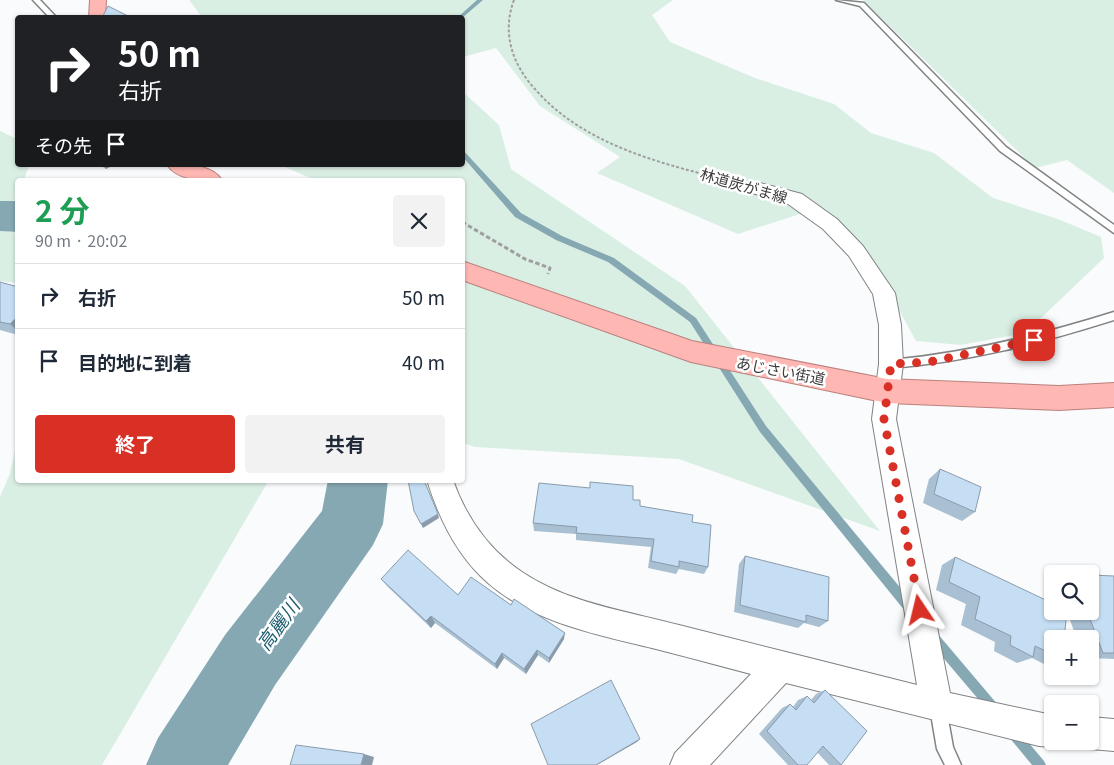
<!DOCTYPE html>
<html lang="ja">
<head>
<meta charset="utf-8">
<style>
	body { margin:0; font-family:Georgia,"Noto Sans JP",serif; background:#f2f2f3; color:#1f2937; height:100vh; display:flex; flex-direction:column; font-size:19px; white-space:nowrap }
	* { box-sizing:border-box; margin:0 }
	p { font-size:16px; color:#747a83 }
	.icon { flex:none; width:28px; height:28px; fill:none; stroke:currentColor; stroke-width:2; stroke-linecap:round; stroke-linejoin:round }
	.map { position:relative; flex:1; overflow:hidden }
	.drawer { position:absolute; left:15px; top:178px; width:450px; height:305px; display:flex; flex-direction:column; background:#fff; border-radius:5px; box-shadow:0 1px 4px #0004 }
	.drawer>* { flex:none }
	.banner { position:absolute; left:15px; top:15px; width:450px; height:152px; border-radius:5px; box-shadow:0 1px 4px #0004; background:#202124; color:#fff; overflow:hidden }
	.controls { position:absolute; left:1044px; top:565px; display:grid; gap:10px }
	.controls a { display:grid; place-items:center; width:55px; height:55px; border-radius:5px; background:#fff; box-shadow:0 1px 4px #0004; font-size:25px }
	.pin { position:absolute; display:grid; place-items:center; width:42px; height:42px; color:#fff; margin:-21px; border-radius:10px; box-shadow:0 2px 8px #0006 }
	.me { position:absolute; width:55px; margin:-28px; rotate:350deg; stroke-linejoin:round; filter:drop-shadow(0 0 4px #0008) }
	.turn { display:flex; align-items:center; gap:18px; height:105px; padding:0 20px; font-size:22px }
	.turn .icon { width:65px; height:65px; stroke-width:2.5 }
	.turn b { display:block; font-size:35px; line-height:42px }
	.then { display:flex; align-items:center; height:48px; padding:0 20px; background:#0003; gap:10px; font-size:19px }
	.round { display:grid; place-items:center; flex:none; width:52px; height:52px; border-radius:5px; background:#f2f2f3 }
	.headline { display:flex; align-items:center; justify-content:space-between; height:85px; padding:0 20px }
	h1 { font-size:30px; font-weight:700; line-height:38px; color:#1e9e55 }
	.primary-button { display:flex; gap:10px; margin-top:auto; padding:10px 20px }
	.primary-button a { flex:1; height:58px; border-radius:5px; background:#d93025; color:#fff; font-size:20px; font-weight:700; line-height:58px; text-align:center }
	.primary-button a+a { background:#f2f2f3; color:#1f2937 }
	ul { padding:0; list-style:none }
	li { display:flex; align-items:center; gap:15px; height:65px; padding:0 20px; border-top:1px solid #e0e1e3 }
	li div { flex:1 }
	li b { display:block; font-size:19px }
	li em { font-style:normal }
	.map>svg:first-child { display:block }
</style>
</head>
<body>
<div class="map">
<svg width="1114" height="765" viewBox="0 0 1114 765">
	<rect width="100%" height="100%" fill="#f9fbfc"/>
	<g fill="#daefe4">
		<path d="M189,0h484l-21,15 18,27 85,36 79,26 37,29 63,20 59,45 65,21 43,18 3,21 -62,59 -28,18 -53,10 -45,-4 -48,-87 -62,-42 -68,22 -141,-61 23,-16 -80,-51 -44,-58 -33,9 -1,-39 -260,-1z"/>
		<path d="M863,0h251v193l-47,-33 -32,8z"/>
		<path d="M463,92l36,33 12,44 174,117 195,245 -201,-72 -204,-12 -12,-4 -1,-263h-147l-35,-15h182z"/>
		<path d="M0,131l17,8 1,26h11l-5,15h-6l-1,16 -17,21z"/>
		<path d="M0,230l17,3v50l-17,-2z"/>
		<path d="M17,442l1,38h251l-167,285h-102v-268l10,-24z"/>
	</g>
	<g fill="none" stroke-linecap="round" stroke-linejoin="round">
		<g fill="#86a8b3" fill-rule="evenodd">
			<path d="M477,0h6l-21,18h-5z"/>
			<path d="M462,149l59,64 41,23 52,22 82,60 70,108 147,177 1,4 -1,4 -4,1 -4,-1 -145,-179 -70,-110 -82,-60 -52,-22 -41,-23 -53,-61z"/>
			<path d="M933,631l4,2 61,72 2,4 -2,4 -4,2 -4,-2 -61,-72 -2,-4 2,-4z"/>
			<path d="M1013,727l4,2 27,32 2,4h-14l-23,-28 -2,-4 2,-4z"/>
		</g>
		<g fill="#86a8b3" fill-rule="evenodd">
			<path d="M0,201h18v31l-18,-1z"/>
			<path d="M328,480h60l-5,44 -10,21 -98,140 -47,80h-82l12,-27 67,-103 97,-124z"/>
		</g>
		<defs>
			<g id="service">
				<path d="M33,0h7l17,18h-7z"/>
				<path d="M836,0l28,3 142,144 108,78v8l-114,-82 -140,-145z"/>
				<path d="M1114,312v8c-73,23 -146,42 -223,48l-4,-1 -2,-3 2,-3 4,-1c77,-7 150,-25 223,-48z"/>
				<path d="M938,700l5,3 3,5 7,39 8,18h-16l-8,-16 -7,-41 3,-5z"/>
			</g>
			<g id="minor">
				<path d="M756,182l46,12 35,25 26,27 32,47 6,32 2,39 -7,55 54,274 102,22v26l12,2 -12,4 -13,-1 -253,-63 -76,82h-40l5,-12 76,-79c-31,-8 -63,-17 -95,-25 -57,-14 -122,-26 -168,-66 -31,-27 -49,-64 -61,-103h26c13,37 36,70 69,92 46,31 104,39 157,53 79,20 159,40 238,60l-45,-266 7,-55v-39l-6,-31 -24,-38 -26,-27 -35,-25 -39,-12 -2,-4 2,-4z"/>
				<path d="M1090,717l24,2v32l-24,-2 -12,-4 -1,-4h13z"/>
			</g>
			<g id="trunk">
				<path d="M90,0h16l-1,18h-16z"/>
				<path d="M167,165c18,0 44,-2 55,15 -18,0 -43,2 -55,-15z"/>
				<path d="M462,261l230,80 195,38 172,7 55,-3v24l-55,3 -172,-7 -196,-41 -229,-82z"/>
			</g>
		</defs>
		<use href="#service" stroke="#818384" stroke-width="3"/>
		<use href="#minor" stroke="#818384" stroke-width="2"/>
		<use href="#trunk" stroke="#ba807d" stroke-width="2"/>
		<path stroke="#9e9fa0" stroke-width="2" stroke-dasharray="3 2" stroke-linecap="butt" d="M514,0c-11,29 -4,58 15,82 50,63 131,81 205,100"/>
		<path stroke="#9e9fa0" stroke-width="3" stroke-dasharray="4.5 2.5" stroke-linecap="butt" d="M462,222l63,37 25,9 -2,6"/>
		<use href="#service" fill="#fff" fill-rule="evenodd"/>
		<use href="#minor" fill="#fff" fill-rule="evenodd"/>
		<use href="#trunk" fill="#feb7b3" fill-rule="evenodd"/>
	</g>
	<g fill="#a9bfd2">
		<path d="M100,165h13l-7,4z"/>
		<path d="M0,282l18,5v48l-18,-5z"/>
		<path d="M940,469l35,43 -13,9 -39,-18 6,-24z"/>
		<path d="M590,482l43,18 7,6 52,16 16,45 -4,7 -25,-5 -3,5 -28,-6 3,-21 -75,-7v-6l-42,-3 -1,-8 57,-36z"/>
		<path d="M745,556l83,65 -9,6 -15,-4 -6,5 -64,-16 5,-48z"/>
		<path d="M955,557l97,54h38l24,-35v83l-24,-1v-19h-13l-10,-27 -15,42v8l-8,2 -12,-6 -15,5 -23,-12 1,-9 -34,-17 5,-21 -30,-14 6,-25z"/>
		<path d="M381,579l77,16 53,10 53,34 -15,24 -11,-8 -12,19 -22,-16 -7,11 -62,-46 -4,5 -44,-42z"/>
		<path d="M825,690l16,75h-12l-12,-13 -10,13h-19l-29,-31 23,-26 8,-4 3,3 5,-7 9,-4 4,4 5,-6z"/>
	</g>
	<g fill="#8a9bab">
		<path d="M104,165h9l-7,4z"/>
		<path d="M18,316v15l-8,-7z"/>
		<path d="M438,514l1,4 -16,10 -2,-4z"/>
		<path d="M431,616l4,7 -4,5 -5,-7z"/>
		<path d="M565,633l-1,6 -15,24v-5z"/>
		<path d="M537,650l1,5 -12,19 -2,-5z"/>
		<path d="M502,653l2,5 -7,11 -2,-5z"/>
		<path d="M640,739l-3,3 -40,23h-1z"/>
		<path d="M364,754l10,3 -2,8h-11z"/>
	</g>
	<g fill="#c5def4" stroke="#8a9bab">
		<path d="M108,6l24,12h-30z"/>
		<path d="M0,282l18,5v29l-8,8 -10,-2z"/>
		<path d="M940,469l41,18 -6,25 -41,-18z"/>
		<path d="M408,480h15l3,5 12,29 -17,10 -7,-13z"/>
		<path d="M590,482l43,4v14h7v6l53,9 -1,7 19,3 -3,42 -29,-6v6l-28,-6 3,-22 -78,-6 1,-6 -44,-4 6,-40 51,5z"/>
		<path d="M408,550l50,45 13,-18 40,28 3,-6 51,34 -16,25 -12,-8 -13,19 -22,-16 -7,11 -64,-48 -5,5 -45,-42z"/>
		<path d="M745,556l84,21 -1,44 -22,-6v7l-66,-17z"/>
		<path d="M955,557l97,46v8h15l-3,28h-12v15l-17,-8 -2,11 -23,-12 1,-9 -36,-17 5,-22 -31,-15z"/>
		<path d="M1090,575l24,1v77h-11l-16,-42h3z"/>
		<path d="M611,680l29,59 -44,26h-48l-17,-41z"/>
		<path d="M825,690l42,41 -26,34 -18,-19 -16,19h-9l-31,-34 23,-27 6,6 11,-14 7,7z"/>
		<path d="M296,745l68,9 -3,11h-71z"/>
	</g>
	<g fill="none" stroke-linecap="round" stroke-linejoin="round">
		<path stroke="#d93025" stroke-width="9" stroke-dasharray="0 16.2" d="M920,610l-36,-191 7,-55 38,-2 105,-22"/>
	</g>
	<g text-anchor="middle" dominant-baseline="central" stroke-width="5" stroke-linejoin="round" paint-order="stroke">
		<g font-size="15" fill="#3c3c3d" stroke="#fff">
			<text transform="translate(744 185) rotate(16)">林道炭がま線</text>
			<text transform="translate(781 370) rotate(11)">あじさい街道</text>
		</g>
		<g font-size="19" font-style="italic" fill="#1b5d6f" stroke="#fff">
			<text transform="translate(277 624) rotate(-54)">高麗川</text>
		</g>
	</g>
</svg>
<div class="controls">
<a><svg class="icon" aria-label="search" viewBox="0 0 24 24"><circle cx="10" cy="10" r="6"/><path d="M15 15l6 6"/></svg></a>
<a>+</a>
<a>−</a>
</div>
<div class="pin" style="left:1034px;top:340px;background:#d93025"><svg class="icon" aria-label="arrive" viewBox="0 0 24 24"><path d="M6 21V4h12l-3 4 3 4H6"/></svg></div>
<svg class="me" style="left:920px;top:610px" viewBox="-20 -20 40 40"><path d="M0-17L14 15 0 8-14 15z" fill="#d93025" stroke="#fff" stroke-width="4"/></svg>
<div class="banner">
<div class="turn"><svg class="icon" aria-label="right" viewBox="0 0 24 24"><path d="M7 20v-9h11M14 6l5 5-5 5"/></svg><div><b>50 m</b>右折</div></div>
<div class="then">その先<svg class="icon" aria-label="arrive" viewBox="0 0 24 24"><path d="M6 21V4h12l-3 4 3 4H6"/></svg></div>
</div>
<section class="drawer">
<div class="headline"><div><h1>2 分</h1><p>90 m · 20:02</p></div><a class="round"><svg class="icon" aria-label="close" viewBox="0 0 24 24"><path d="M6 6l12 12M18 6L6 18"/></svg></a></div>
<ul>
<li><svg class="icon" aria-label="right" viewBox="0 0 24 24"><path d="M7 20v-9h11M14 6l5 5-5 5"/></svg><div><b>右折</b></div><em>50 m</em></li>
<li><svg class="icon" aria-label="arrive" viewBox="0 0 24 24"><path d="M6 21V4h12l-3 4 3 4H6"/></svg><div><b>目的地に到着</b></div><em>40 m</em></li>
</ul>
<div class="primary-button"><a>終了</a><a>共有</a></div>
</section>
</div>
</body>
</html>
